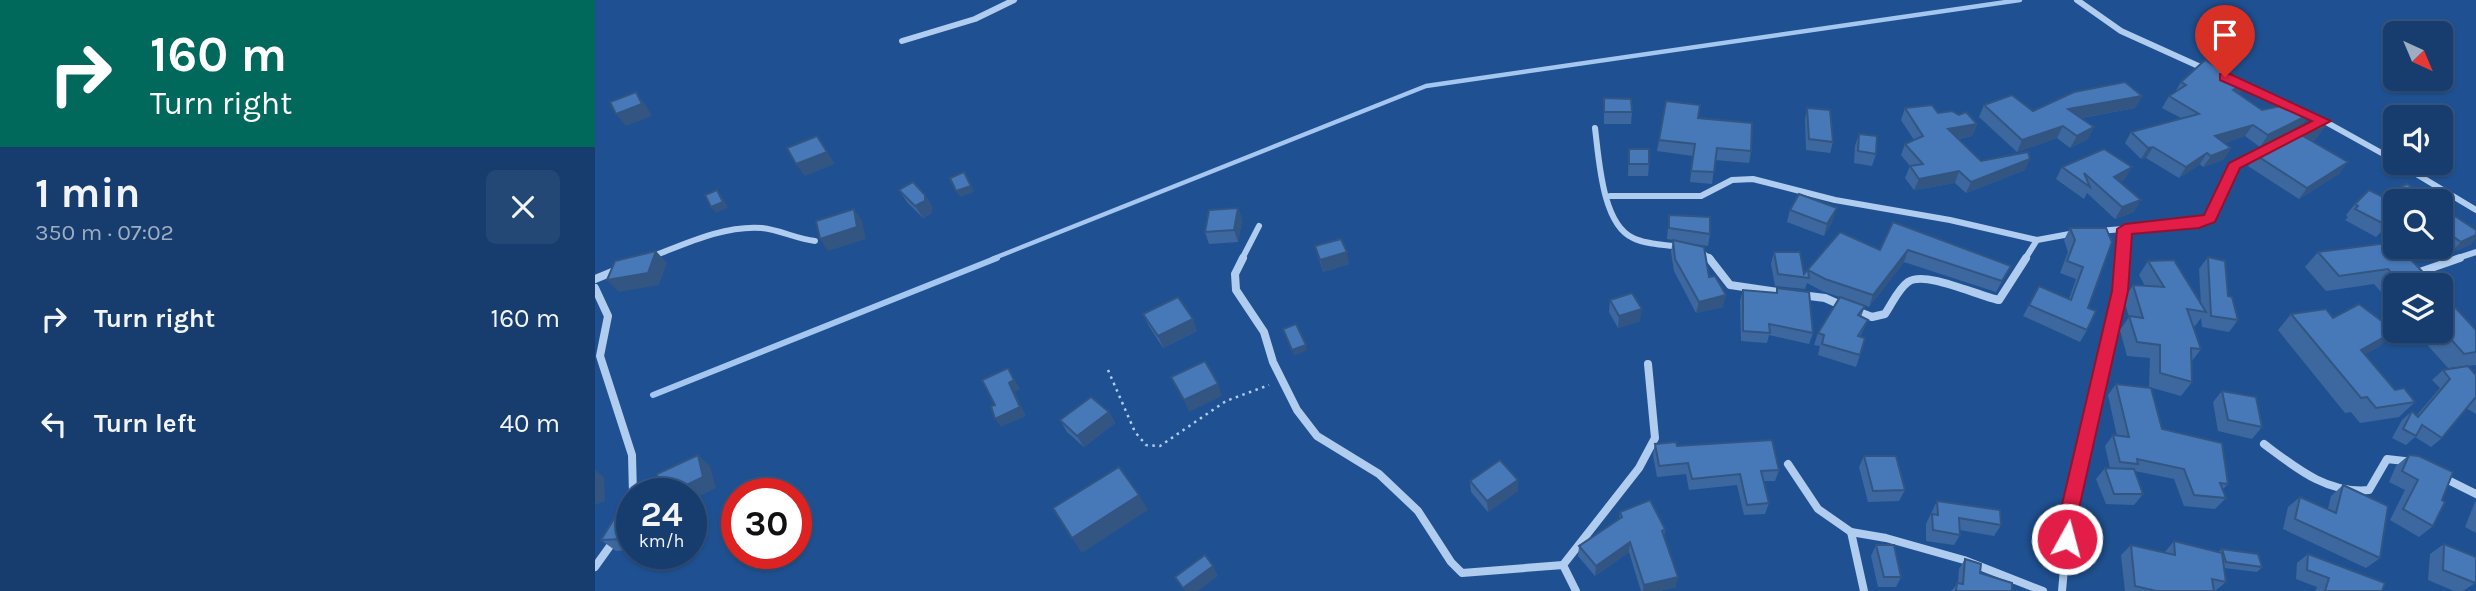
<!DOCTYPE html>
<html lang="en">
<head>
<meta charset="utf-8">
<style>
	body { margin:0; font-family:Karla,sans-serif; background:#244876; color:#f1f3f6; height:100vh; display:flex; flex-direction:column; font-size:26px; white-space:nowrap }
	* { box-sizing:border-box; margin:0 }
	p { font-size:23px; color:#9eaec2 }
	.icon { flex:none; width:38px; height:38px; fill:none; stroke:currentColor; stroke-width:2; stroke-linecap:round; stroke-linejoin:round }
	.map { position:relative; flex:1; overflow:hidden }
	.side { display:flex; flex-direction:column; background:#173d6e; width:595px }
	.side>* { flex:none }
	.banner { background:#00695c; color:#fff; overflow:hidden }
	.needle { width:46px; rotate:136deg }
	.buttons { position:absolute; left:1788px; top:21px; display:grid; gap:14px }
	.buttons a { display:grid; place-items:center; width:70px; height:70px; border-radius:10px; background:#173d6e; box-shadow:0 2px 5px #0004,0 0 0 2px #365681; font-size:35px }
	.speed { position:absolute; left:21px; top:478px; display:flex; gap:14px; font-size:35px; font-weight:700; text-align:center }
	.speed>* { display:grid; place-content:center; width:91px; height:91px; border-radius:50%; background:#173d6e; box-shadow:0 2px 5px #0004,0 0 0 2px #365681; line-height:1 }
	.speed small { font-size:18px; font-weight:400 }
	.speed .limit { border:10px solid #d22; background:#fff; color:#111 }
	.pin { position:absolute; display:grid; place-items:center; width:60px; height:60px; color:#fff; margin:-72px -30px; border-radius:50% 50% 50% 0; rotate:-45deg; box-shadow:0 0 7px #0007 }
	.pin .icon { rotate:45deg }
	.me { position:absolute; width:77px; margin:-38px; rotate:7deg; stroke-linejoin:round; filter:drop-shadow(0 0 5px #0008) }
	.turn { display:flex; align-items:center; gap:24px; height:147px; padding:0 35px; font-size:32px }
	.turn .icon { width:91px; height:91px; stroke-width:2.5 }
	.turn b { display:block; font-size:49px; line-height:60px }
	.round { display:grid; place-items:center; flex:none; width:74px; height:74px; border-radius:10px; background:#244876 }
	.overview { display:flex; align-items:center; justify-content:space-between; height:119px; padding:0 35px }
	h1 { font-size:42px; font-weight:700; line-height:52px }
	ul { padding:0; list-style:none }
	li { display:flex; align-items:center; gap:21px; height:105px; padding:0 35px }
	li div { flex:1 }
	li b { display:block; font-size:26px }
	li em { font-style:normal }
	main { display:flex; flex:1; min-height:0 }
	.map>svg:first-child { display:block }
</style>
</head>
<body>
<main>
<section class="side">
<div class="banner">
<div class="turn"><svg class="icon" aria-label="right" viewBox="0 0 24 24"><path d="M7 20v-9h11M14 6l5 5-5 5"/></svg><div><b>160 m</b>Turn right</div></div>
</div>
<div class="overview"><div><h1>1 min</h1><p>350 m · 07:02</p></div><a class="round"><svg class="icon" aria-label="close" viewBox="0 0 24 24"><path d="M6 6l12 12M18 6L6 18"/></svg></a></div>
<ul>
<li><svg class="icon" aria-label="right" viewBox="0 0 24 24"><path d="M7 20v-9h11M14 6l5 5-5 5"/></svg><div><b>Turn right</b></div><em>160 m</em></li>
<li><svg class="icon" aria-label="left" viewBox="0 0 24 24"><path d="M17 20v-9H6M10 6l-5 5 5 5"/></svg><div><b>Turn left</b></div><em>40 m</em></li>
</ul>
</section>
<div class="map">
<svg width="1881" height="591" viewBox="0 0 1881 591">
	<rect width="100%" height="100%" fill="#1f5192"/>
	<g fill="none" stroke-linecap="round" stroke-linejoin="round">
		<path stroke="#a4c6ef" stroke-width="4.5" d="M397,259l434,-173 594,-86"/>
		<path stroke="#a4c6ef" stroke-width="6" d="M58,395l344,-137"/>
		<path stroke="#b0ccee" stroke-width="2.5" stroke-dasharray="2.5 4.5" stroke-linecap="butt" d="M513,370l27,62 11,13 14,1 66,-45 43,-16"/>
		<g stroke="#b0ccee" stroke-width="6">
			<path d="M1482,0l44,31 84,38"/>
			<path d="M307,41l73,-22 39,-19"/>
			<path d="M1644,83l85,38 72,40"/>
			<path d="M1000,128c4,31 7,96 38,110 14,7 34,7 49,9"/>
			<path d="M1803,163l78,47"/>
			<path d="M1015,196h91l31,-16 21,-1 82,21 115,20 87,20"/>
			<path d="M1503,231l101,-8 11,-4 24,-53 90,-45"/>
			<path d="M1102,250l14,9"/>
			<path d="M56,257c34,-13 73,-32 111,-29 18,2 35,11 53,13"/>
			<path d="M647,259l17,-33"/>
			<path d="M1430,259l12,-19 38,-7"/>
			<path d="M1527,259l3,-30"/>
			<path d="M1860,259l21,-7"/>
		</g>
		<g stroke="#b0ccee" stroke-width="8">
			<path d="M648,258l-8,16 1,16 28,42 9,30 24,48 20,26 62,38 39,37 33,51 11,11 101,-8 13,26"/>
			<path d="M1114,258l21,27 55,8"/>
			<path d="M1819,274l46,-16"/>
			<path d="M0,279l22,-9"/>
			<path d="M0,288l13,28 -8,40 32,99 1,39"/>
			<path d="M1206,295l24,3 18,8"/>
			<path d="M1259,310l18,7 13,-3c7,-10 13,-25 23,-32 17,-12 70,14 91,18l27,-42"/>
			<path d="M1669,444c32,24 63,50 105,46l18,-31 26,3"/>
			<path d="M1193,464l30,45 33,23 35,6 78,22 79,31"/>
			<path d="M1847,477l34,17"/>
			<path d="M1256,532l13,59"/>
			<path d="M968,565l76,-97 16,-30 -7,-74"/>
			<path d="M0,567l20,-28"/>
			<path d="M1467,591l7,-78 46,-194 7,-61"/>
		</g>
	</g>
	<g fill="#3d689f">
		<path d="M1586,82l64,2 -6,10 23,16 40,16 -42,21 -15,-11 -21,7 7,5 -8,12 -20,7 -3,-3 -21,14 -33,-20 -5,1 -16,-16 6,-11 50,-14 -19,-10 7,-12 6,-4z"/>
		<path d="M1547,96l-7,12 -54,10 7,21 -18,9 -13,-10 -40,14 -38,-35 5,-12 49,6z"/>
		<path d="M1009,98l28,14 -1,12h-27z"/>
		<path d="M1212,108l26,34 -3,11 -24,-3 -1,-31z"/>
		<path d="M1310,108l33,5 39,11 -5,12 -14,3 23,22 44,9 -59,23 -11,-10 -41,7 -9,-12 5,-12 -9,-11 4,-11 9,-4 -13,-20z"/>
		<path d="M1103,118l53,33 -2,12 -34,-3 -3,24 -22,-2 3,-26 -36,-5 2,-11z"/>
		<path d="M1264,134l17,20 -4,12 -18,-3 1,-17z"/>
		<path d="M1722,138l-5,3 28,32 -41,26 -51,-33 8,-11z"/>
		<path d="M1034,149l20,15 -1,12h-20z"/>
		<path d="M1467,167l63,12 -5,3 14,30 -19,7 -28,-26 -3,6 -28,-20z"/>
		<path d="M304,190l26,5 7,12v6l-9,5 -16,-16z"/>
		<path d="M1786,196l15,5v31l-1,1 -9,-6 -10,10 -31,-17 3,-3 -2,-2 9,-11z"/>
		<path d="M1846,207l35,23v8l-6,7 -20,8 -9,-6z"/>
		<path d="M643,208l4,12 -4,22 -29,2 -4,-12z"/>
		<path d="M1195,210l43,10 -9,16 -37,-14z"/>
		<path d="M1074,215l41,19 -2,12 -21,-3 22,34 14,30 -27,6 -22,-42 -3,-19 2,-12 -6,-1z"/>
		<path d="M1298,222l118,44 -15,26 -92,-30 -35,45 -47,-16 -15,-8 -2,6 -30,-3 -4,-22 3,-12 30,22 36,-42 40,18z"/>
		<path d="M1475,228h36l-18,80 -1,22 -7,12 -57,-26 16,-30 30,13 7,-20 -16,-6 8,-21 -4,-12z"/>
		<path d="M1800,242l40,43h-39v24l-22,-25 -48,7 -21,-24 13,-15z"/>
		<path d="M720,246l34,18 -26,8z"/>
		<path d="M1613,257l20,39 10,24 -9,12 -27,-5 -1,-9 -6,8h-2l8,23 -9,12v21l-11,14 -32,-9 1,-29 -23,-2 -7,-26 9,-13 -5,-18 9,-14 12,1 -6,-11 9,-14 53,43 -2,-35z"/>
		<path d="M1182,288l36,45 -4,11 -40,-9 -2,8 -26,-2 -1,-40 3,-11 33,3z"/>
		<path d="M1846,292l35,38v35l-28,3 -33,-37h26z"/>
		<path d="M1015,300l30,21 -22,7 -9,-16z"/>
		<path d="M1270,306l-4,11 7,3 -8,17v18l-4,12 -38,-12 2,-9 -6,-1 4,-12z"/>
		<path d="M548,314l54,17 -34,17 -14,-22z"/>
		<path d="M1696,314l42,4 47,28 -15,8 30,36 20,12 -16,15 -39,6 -9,-11 -6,1 -67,-83z"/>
		<path d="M1848,370l33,5v39l-10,-6 -24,30 -11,9 -16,-10 -9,8 -14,-7 10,-18 10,-9 4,5 24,-28 -8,-8z"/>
		<path d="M1521,384l46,45 66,55 -6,6 4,8 -11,11 -31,-3 -10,-27 -39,-8 8,23 -9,11 -28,-1 -10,-25 9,-11h5l-5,-22 8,-11 4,1 -9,-41z"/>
		<path d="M1627,391l40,36 -10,12 -34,-8 -5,-29z"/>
		<path d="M514,412l6,11 -31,24 -17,-15 -7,-12z"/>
		<path d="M1060,444l22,2 102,24 -4,11h-11l5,22 -4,11 -21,1 -7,-30 -48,5 -3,-16 -29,3 -4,-22z"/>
		<path d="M1814,455l33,45 -9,26 -14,11 -29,-17 15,-30 -16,-8 7,-16z"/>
		<path d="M1269,456l41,34 -6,11 -31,1 -9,-35z"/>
		<path d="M875,481l48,10 -30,21 -17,-20z"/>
		<path d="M1748,485l37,73 -14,10 -83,-39 5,-22 12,-10 28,12 3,-13z"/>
		<path d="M1342,501l64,24 -7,11 -34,-6v5l-6,10 -28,-4v-17z"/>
		<path d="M1880,502h1v31l-11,-6z"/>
		<path d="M1025,512l45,17 -1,8 12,50 -17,4h-18l-12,-39 -34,24 -17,-20 1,-10 40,-27z"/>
		<path d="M37,513v37l-16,1 -15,-11z"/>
		<path d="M1579,541l44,11 4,-3 40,18 -5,5 -33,-4 2,14 -11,9h-90l-4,-36 10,-10 33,8z"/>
		<path d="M1849,544l31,39 -12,8h-9l-26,-11 2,-26z"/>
		<path d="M1281,545l25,32 -5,10h-18l-7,-31z"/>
		<path d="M1713,554l74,37h-66l1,-4 -21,-8 1,-16z"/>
		<path d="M1370,559l15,14 32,18h-61l7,-8 1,-14z"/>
	</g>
	<g fill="#325582">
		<path d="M1650,84l-7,12 -5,-6z"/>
		<path d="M41,92l9,12 7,12 -26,10 -10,-12z"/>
		<path d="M1547,96l-7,12 -73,13 6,-12z"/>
		<path d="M1715,114l-8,12 -42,21 8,-12z"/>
		<path d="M1382,124l-5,12 -28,5 4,-12z"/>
		<path d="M1658,125l-8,11 -37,12 7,-12z"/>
		<path d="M1468,126l-6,12 -40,14 5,-12z"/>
		<path d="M1499,127l-6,12 -18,9 7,-12z"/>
		<path d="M1730,127l-8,11 -22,9 8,-11z"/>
		<path d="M222,136l18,28 -30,12 -9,-12z"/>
		<path d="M1558,147l-7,11 -5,1 7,-11z"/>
		<path d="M1636,148l-8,12 -20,7 8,-11z"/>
		<path d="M1612,153l-7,11 -21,14 7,-11z"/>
		<path d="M1435,159l-5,11 -59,23 5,-11z"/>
		<path d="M1753,162l-8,11 -41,26 8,-11z"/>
		<path d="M1537,167l-7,12 -17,10 6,-12z"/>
		<path d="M1364,171l-4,12 -41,7 5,-11z"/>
		<path d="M369,172l10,20 -14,5 -4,-6z"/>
		<path d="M122,190l5,6 6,12 -12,5 -5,-6z"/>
		<path d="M330,195l7,12v6l-9,5 -8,-12z"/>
		<path d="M1546,200l-7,12 -19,7 7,-12z"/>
		<path d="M643,208l4,12 -4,22 -4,-12z"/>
		<path d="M1242,208l-4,12 -9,16 3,-12z"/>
		<path d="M259,209l8,12 4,18 -38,12 -8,-12z"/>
		<path d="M1881,235v3l-6,7 -20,8 11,-11z"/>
		<path d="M1313,250l-4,12 -35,45 4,-12z"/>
		<path d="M61,251l11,12 -8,22 -40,7 -12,-12z"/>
		<path d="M752,252l2,12 -26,8 -3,-12z"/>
		<path d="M1416,266l-6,12 -9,14 6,-11z"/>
		<path d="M1131,295l-3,12 -27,6 3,-11z"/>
		<path d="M1047,309l-2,12 -22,7 1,-12z"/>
		<path d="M598,319l4,12 -34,17 -5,-12z"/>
		<path d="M1800,331l-15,15 -34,19 15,-15z"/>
		<path d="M711,345l1,5 -13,6 -2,-6z"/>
		<path d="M413,368l12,21 -5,3 11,24 -25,11 -6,-8 14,-36z"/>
		<path d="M623,384l4,12 -33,16 -5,-12z"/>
		<path d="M514,412l6,11 -31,24 -7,-11z"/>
		<path d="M103,455l12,11 6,22 -25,12v-6h-23z"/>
		<path d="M0,470l9,7 1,24 -10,4z"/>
		<path d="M923,480v11l-30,21 -1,-11z"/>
		<path d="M544,495l9,15 -66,43 -10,-15z"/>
		<path d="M37,528v17l-7,-6z"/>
		<path d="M1035,542l-1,10 -34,24 1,-10z"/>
		<path d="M618,566l5,10 -20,15h-13l-2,-3z"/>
		<path d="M1083,577l-2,10 -17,4h-16l1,-6z"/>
	</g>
	<g fill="#4779b9" stroke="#325582" stroke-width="2">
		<path d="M1610,60l40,24 -12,6 29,20 33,-7 15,11 -42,21 -15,-10 -38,11 16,12 -20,8 -4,-3 -21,14 -33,-20 -5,1 -17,-16 68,-18 -30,-18 17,-11 -5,-3z"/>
		<path d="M1530,82l17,14 -74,13 26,18 -17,9 -14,-10 -41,14 -38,-35 28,-10 21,16 41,-19z"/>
		<path d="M41,92l6,12 -26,10 -6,-12z"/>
		<path d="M1009,98l27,1 1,13h-28z"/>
		<path d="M1071,101l34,4 -2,13 54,5 -1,28 -34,-3 -3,24 -23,-1 4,-27 -36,-4z"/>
		<path d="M1337,105l6,8 14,-2 7,4 7,-3 11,12 -29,5 33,32 47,-9 2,7 -59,23 -12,-11 -40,8 -9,-13 13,-2 -18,-20 18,-8 -18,-28z"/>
		<path d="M1212,108l23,2 3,32 -24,-3z"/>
		<path d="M1725,122l5,5 -22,9 45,26 -41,26 -51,-33z"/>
		<path d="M1264,134l18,2 -1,18 -18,-3z"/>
		<path d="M222,136l10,16 -31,12 -9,-16z"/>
		<rect x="1034" y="149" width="20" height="15"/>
		<path d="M1509,149l28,18 -18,10 27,23 -19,7 -38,-34 6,14 -28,-20z"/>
		<path d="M369,172l7,14 -15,5 -6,-13z"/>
		<path d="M318,182l12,13v6l-10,5 -16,-16z"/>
		<path d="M1812,184l26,17h-37v15l-10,9 -31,-16 3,-3 -3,-2 14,-14 12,6z"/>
		<path d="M122,190l6,12 -12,5 -6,-12z"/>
		<path d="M1204,194l38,14 -10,16 -37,-14z"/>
		<path d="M1846,207l35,23v5l-15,7 -20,-14z"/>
		<path d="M643,208l-4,22 -29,2 4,-22z"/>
		<path d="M259,209l3,18 -37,12 -4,-18z"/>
		<path d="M1074,215l41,2v17l-41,-6z"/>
		<path d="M1298,222l118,44 -9,15 -94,-31 -35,45 -48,-16 -17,-9 1,8 -31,-4 -4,-22h26l4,22 36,-42 40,18z"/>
		<path d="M1475,228h36l6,14 -24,66 8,3 -9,19 -58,-25 10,-19 32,14 12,-33 -16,-6 8,-21z"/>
		<path d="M746,239l6,13 -27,8 -5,-14z"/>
		<path d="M1078,240l31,7 5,30 6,-1 11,19 -27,7 -24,-43z"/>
		<path d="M1800,242l1,5h3l36,38h-33l-14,-16 -49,7 -21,-24z"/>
		<path d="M61,251l-8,22 -41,7 8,-19z"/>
		<path d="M1613,257l17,4 3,35 4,1 6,23 -27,-4z"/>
		<path d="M1579,260l32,52 -19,-3 14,40 -10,-1 1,34 -32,-9v-28l-23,-3 -8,-26 14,2 -10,-33 31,2 -16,-26z"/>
		<path d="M1182,288l32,4 4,41 -44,-9 1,9 -27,-2v-41l34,3z"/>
		<path d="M1846,292l35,38v22l-12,2 -23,-26z"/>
		<path d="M1037,293l10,16 -23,7 -9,-16z"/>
		<path d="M583,297l15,22 -35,17 -15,-22z"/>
		<path d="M1245,297l25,9 -7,9 10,5 -10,16 7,2 -5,17 -38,-11 2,-9 -6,-2z"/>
		<path d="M1764,304l36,27 -34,19 34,40 9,-2 11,14 -39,6 -9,-11 -6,1 -70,-84 35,-5 7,9z"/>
		<path d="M701,324l10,21 -14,5 -9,-21z"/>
		<path d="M610,361l13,23 -34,16 -13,-23z"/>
		<path d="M1873,366l8,9v23h-1l-33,40 -20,-13 -6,11 -13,-7 9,-18 6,6 32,-38 -7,-9z"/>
		<path d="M413,368l6,12 -5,3 11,24 -25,12 -4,-13 4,-1 -13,-25z"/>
		<path d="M1521,384l35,4 11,41 60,14 6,41 -8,-1 6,15 -32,-3 -10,-26 -47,-10 1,5 -18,-2 -7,-27 16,2z"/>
		<path d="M1627,391l34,6 6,30 -34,-7z"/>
		<path d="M496,397l18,15 -32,24 -17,-16z"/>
		<path d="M1177,440l7,30 -18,1 8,32 -22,2 -7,-31 -48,5 -4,-16 -29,3 -4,-22 21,-2 1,4z"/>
		<path d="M103,455l5,22 -35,17h-7l-4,-20z"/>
		<path d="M1814,455l10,1 34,16 -11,28 3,2 -12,24 -30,-17 15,-29 -16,-9z"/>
		<path d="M1269,456h32l9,34 -32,1z"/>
		<path d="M905,460l18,20 -31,21 -17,-20z"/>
		<path d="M524,467l20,28 -67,43 -19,-30z"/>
		<path d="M1510,468l29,1 9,25h-29z"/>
		<path d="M1748,485l45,21 -8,52 -85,-39 5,-22 36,16z"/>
		<path d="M1055,500l15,29 -3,2 16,46 -34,8 -14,-43 -34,24 -17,-20 43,-29 -2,-5z"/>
		<path d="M1342,501l63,9 1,15 -42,-7 1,17 -27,-5 -1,-16 6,1z"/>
		<path d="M37,513v15l-7,11 -24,1 16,-26z"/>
		<path d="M1579,541l48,12 4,29 -14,-3 2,12h-58l-21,-5 -4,-41 44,10z"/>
		<path d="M1849,544l32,13v23l-1,3 -32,-13z"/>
		<path d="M1281,545h18l7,32h-17z"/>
		<path d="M1627,549l36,5 4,13 -36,-5z"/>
		<path d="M1713,554l77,29 -3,8h-57l4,-13 -22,-8z"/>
		<path d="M610,555l8,11 -30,22 -8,-11z"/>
		<path d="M1370,559l16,5 -1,9 32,10v8h-56l1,-8 6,1z"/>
	</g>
	<path fill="#e11d48" stroke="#92132f" stroke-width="2" d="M1625,74h10l101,47 -91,47 -25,54 -16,6 -67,6 -4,57 -50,222 -5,32 -6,3 -7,-3 -3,-6 3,-26 52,-222 5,-62 8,-5 79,-9 25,-52 83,-42 -92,-41z"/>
</svg>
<div class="buttons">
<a><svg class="needle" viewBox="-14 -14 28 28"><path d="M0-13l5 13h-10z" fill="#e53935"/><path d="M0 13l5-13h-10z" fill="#9eaec2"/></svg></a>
<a><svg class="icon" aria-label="sound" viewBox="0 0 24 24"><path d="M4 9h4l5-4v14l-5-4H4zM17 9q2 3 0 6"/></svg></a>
<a><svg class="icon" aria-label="search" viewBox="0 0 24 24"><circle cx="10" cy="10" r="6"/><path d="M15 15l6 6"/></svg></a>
<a><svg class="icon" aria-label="layers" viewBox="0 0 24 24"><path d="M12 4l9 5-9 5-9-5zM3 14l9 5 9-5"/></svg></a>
</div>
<div class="speed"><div>24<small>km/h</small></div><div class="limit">30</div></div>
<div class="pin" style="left:1630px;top:77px;background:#d93025"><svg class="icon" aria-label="arrive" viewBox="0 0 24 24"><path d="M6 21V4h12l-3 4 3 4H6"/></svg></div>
<svg class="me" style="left:1472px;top:539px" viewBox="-20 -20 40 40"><circle r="17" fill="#e11d48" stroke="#fff" stroke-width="3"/><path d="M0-11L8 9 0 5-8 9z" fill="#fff"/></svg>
</div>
</main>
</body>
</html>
